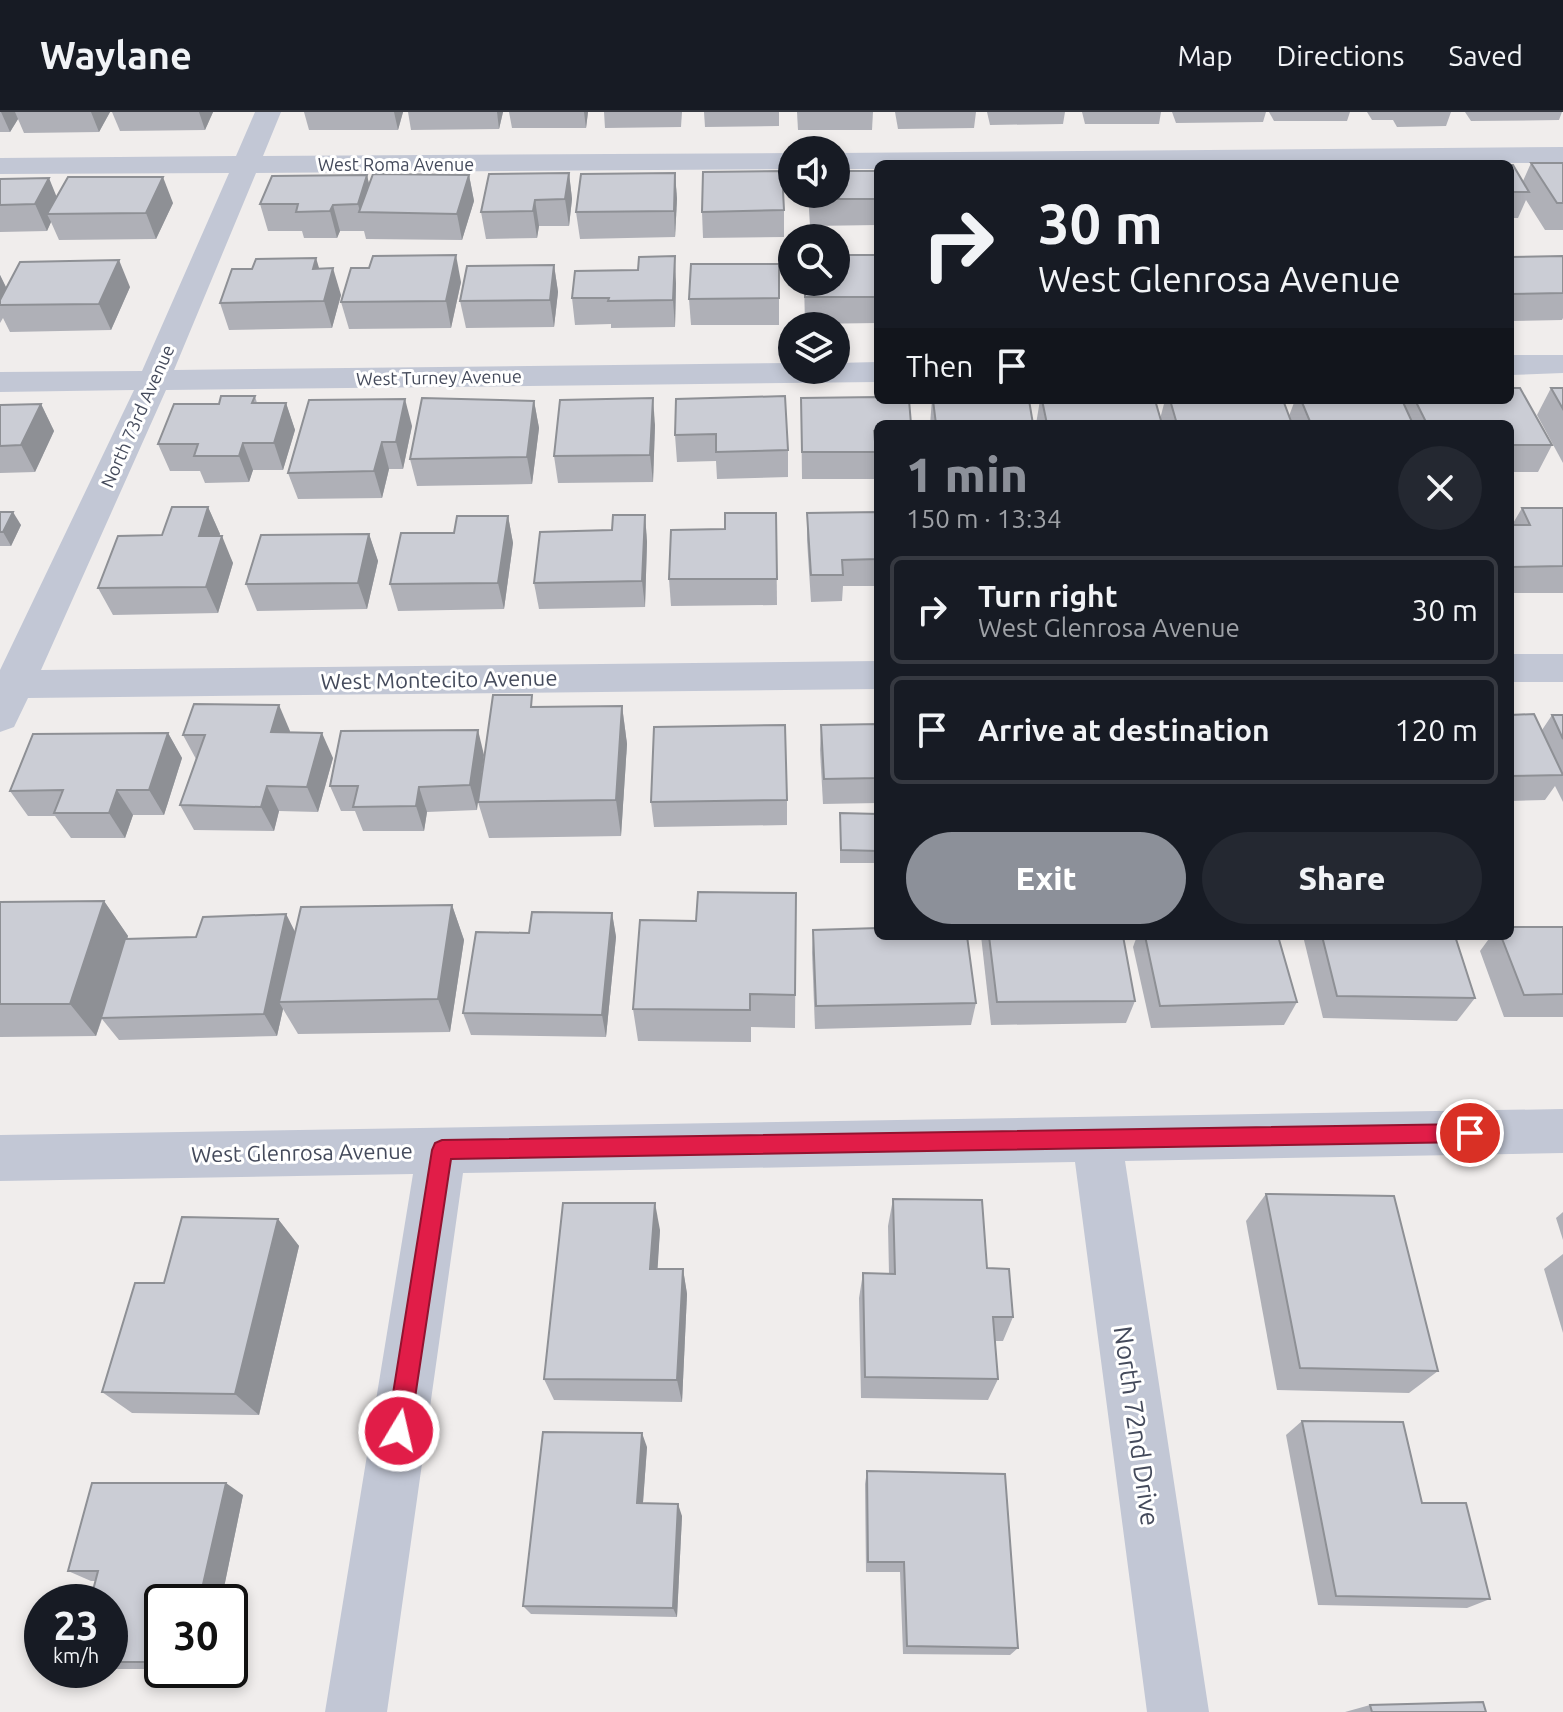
<!DOCTYPE html>
<html lang="en">
<head>
<meta charset="utf-8">
<style>
	body { margin:0; font-family:Ubuntu,sans-serif; background:#242831; color:#f1f3f6; height:100vh; display:flex; flex-direction:column; font-size:30px; white-space:nowrap }
	* { box-sizing:border-box; margin:0 }
	p { font-size:26px; color:#9ea1a6 }
	.icon { flex:none; width:44px; height:44px; fill:none; stroke:currentColor; stroke-width:2; stroke-linecap:round; stroke-linejoin:round }
	.map { position:relative; flex:1; overflow:hidden }
	.sheet { position:absolute; left:874px; top:308px; width:640px; height:520px; display:flex; flex-direction:column; background:#171b24; border-radius:12px; box-shadow:0 4px 12px #0003 }
	.sheet>* { flex:none }
	.hud { position:absolute; left:874px; top:48px; width:640px; height:244px; border-radius:12px; box-shadow:0 4px 12px #0003; background:#171b24; color:#f1f3f6; overflow:hidden }
	.buttons { position:absolute; left:778px; top:24px; display:grid; gap:16px }
	.buttons a { display:grid; place-items:center; width:72px; height:72px; border-radius:50%; background:#171b24; box-shadow:0 4px 12px #0003; font-size:40px }
	.speed { position:absolute; left:24px; top:1472px; display:flex; gap:16px; font-size:40px; font-weight:700; text-align:center }
	.speed>* { display:grid; place-content:center; width:104px; height:104px; border-radius:50%; background:#171b24; box-shadow:0 4px 12px #0003; line-height:1 }
	.speed small { font-size:20px; font-weight:400 }
	.speed .limit { border:4px solid #111; border-radius:12px; background:#fff; color:#111 }
	.pin { position:absolute; display:grid; place-items:center; width:68px; height:68px; color:#fff; margin:-34px; border:4px solid #fff; border-radius:50%; box-shadow:0 2px 8px #0007 }
	.me { position:absolute; width:88px; margin:-44px; rotate:9deg; stroke-linejoin:round; filter:drop-shadow(0 0 6px #0008) }
	.turn { display:flex; align-items:center; gap:28px; height:168px; padding:0 32px; font-size:36px }
	.turn .icon { width:104px; height:104px; stroke-width:2.5 }
	.turn b { display:block; font-size:56px; line-height:68px }
	.then { display:flex; align-items:center; height:76px; padding:0 32px; background:#0003; gap:16px; font-size:30px }
	.round { display:grid; place-items:center; flex:none; width:84px; height:84px; border-radius:42px; background:#242831 }
	.summary { display:flex; align-items:center; justify-content:space-between; height:136px; padding:0 32px }
	h1 { font-size:48px; font-weight:800; line-height:60px; color:#8c9099 }
	.action { display:flex; gap:16px; margin-top:auto; padding:16px 32px }
	.action a { flex:1; height:92px; border-radius:48px; background:#8c9099; color:#fff; font-size:32px; font-weight:800; line-height:92px; text-align:center }
	.action a+a { background:#242831; color:#f1f3f6 }
	ul { padding:0; list-style:none }
	li { display:flex; align-items:center; gap:24px; height:108px; margin:0 16px 12px; padding:0 16px; border:4px solid #363941; border-radius:12px }
	li div { flex:1 }
	li b { display:block; font-size:30px }
	li em { font-style:normal }
	header { display:flex; align-items:center; gap:48px; box-sizing:border-box; height:112px; padding:0 40px; background:#171b24; border-bottom:2px solid #363941 }
	header strong { font-size:38px }
	nav { display:flex; gap:44px; margin-inline-start:auto; font-size:28px }
	.map>svg:first-child { display:block }
</style>
</head>
<body>
<header>
<strong>Waylane</strong>
<nav><a>Map</a><a>Directions</a><a>Saved</a></nav>
</header>
<div class="map">
<svg width="1563" height="1600" viewBox="0 0 1563 1600">
	<rect width="100%" height="100%" fill="#f0edec"/>
	<g fill="none" stroke-linecap="round" stroke-linejoin="round">
		<g fill="#c2c7d5" fill-rule="evenodd">
			<path d="M255,0h26l-18,44 529,-3v16l-536,4 -82,197 618,-7v7h44v-7l42,-1v20l-712,8 -125,280 837,-9v28l-850,9 -14,29 -14,5v-62l134,-280 -134,2v-20l142,-1 87,-198 -229,1v-16l236,-2z"/>
			<path d="M1563,35v16l-685,1v5h-42v-16z"/>
			<path d="M1510,243h53v18l-53,2z"/>
			<rect x="1510" y="542" width="53" height="28"/>
			<path d="M1563,997v44l-438,8 84,551h-62l-72,-550 -612,11 -76,539h-62l88,-538 -413,7v-46z"/>
		</g>
	</g>
	<g fill="#afb0b7">
		<path d="M0,0h110l-11,20 -75,1 -6,-14 -8,13h-10z"/>
		<path d="M112,0h101l-8,18 -85,1z"/>
		<path d="M304,0h99l-5,18h-89z"/>
		<path d="M408,0h95l-4,17 -88,1z"/>
		<path d="M509,0h79l-2,16h-74z"/>
		<path d="M604,0h78l-1,15 -76,1z"/>
		<path d="M704,0h75v14l-74,1z"/>
		<path d="M797,0h76l-1,18h-74z"/>
		<path d="M895,0h81l-2,16 -76,1z"/>
		<path d="M987,0h78l-2,12 -73,1z"/>
		<path d="M1082,0h79l-2,12h-74z"/>
		<path d="M1172,0h94l-3,10 -87,1z"/>
		<path d="M1269,0h81l-3,9h-73z"/>
		<path d="M1367,0h84l-5,14 -49,1 -4,-7h-21z"/>
		<path d="M1465,0h97l-3,8 -88,1z"/>
		<path d="M1531,51h32v67h-18l-19,-30 -8,18h-8v-53l13,16z"/>
		<path d="M878,59v54l-68,1 -2,-32h28z"/>
		<path d="M569,61l3,26 -3,27h-30l-2,12 -51,1 -5,-27z"/>
		<path d="M675,61l2,26 -2,38 -95,2 -4,-27z"/>
		<path d="M367,63l2,10 100,-10 5,26 -12,39 -96,-1 -2,-8h-24l-3,7h-33l-2,-7h-34l-8,-27z"/>
		<path d="M0,67l57,17 116,7 -17,36 -97,1 -8,-18 -4,9 -47,1z"/>
		<path d="M784,98v27l-81,1 -1,-26z"/>
		<path d="M842,143h36v68l-73,1 -1,-42h32l5,-15z"/>
		<path d="M1563,144v62l-1,2 -52,1v-64z"/>
		<path d="M779,152v61h-88l-2,-26z"/>
		<path d="M554,153l4,27 -4,35 -88,1 -6,-27z"/>
		<path d="M319,157l22,26 -9,33 -103,2 -9,-27z"/>
		<path d="M0,163l6,13 124,-1 -19,43 -101,2 -7,-14 -3,5z"/>
		<path d="M461,170l-10,46 -102,1 -8,-27z"/>
		<path d="M676,171l-1,44 -64,1v-4l-36,1 -3,-27z"/>
		<path d="M1551,276h12v75l-26,-48z"/>
		<path d="M255,284l2,7h29l9,27 -12,40h-30l-4,12 -44,1 -5,-12h-30l-12,-27 61,-40z"/>
		<path d="M801,286l77,26v34h-3l-1,21h-72z"/>
		<path d="M676,287l112,51v27l-71,2 -1,-18 -39,1 -2,-27z"/>
		<path d="M932,288h97l4,24h-103z"/>
		<path d="M1040,288h115l5,19 5,-19h118l6,16 6,-16h107l2,5 2,-5h104l42,45 -14,27h-28v-48h-474z"/>
		<path d="M534,289l5,27 -7,56 -115,2 -7,-27z"/>
		<path d="M41,292l13,27 -19,41 -35,1v-68z"/>
		<path d="M655,313l-2,57 -95,1 -4,-27z"/>
		<path d="M412,314l-9,43h-14l-7,29 -84,1 -10,-26z"/>
		<path d="M208,395l12,27 -1,2 14,27 -15,50 -105,2 -15,-27 64,-53z"/>
		<path d="M1522,396h41v85h-53v-68h2z"/>
		<path d="M0,400l21,13 -10,21h-11z"/>
		<path d="M878,400v74h-35l-1,15 -31,1 -4,-62v-27z"/>
		<path d="M776,401l1,92 -106,1 -2,-27 56,-50z"/>
		<path d="M645,403l2,27 -2,65 -106,2 -5,-26 78,-53z"/>
		<path d="M508,404l5,27 -9,66 -106,2 -8,-27 64,-51z"/>
		<path d="M369,422l9,27 -11,48 -110,2 -11,-27z"/>
		<path d="M622,594l5,38 -6,92 -132,2 -11,-36 57,-95z"/>
		<path d="M1510,603l32,15 10,-15h11v87l-8,-16 -10,14 -35,1z"/>
		<path d="M878,612v79l-55,1 -3,-54 1,-25z"/>
		<path d="M478,618l-1,80 -50,2 -3,19h-61l-8,-20h-14l-11,-25z"/>
		<path d="M290,619v1l43,26 -15,54 -39,-1 -5,20 -80,-1 -14,-25 16,-46 -13,-24z"/>
		<path d="M168,621l14,25 -18,57h-31l-8,23h-54l-16,-22h-27l-18,-25z"/>
		<path d="M787,688v25l-133,2 -3,-25z"/>
		<path d="M840,701l38,1v49h-38z"/>
		<path d="M796,781l-1,135 -44,-1v15l-113,-1 -5,-32 63,-88z"/>
		<path d="M104,789l24,35 -1,3 69,-2 90,-23 9,18 157,-27 12,35 -14,92 -152,2 -15,-25 -6,27 -158,4 -17,-21 -6,17 -96,1v-135z"/>
		<path d="M612,801l4,24 -10,100 -135,-2 -8,-22 66,-80z"/>
		<path d="M1563,815v90h-59l-24,-66 11,-15h19z"/>
		<path d="M813,818l163,73 -5,22 -156,4 -3,-76z"/>
		<path d="M981,824h142l12,65 -9,22 -135,2z"/>
		<path d="M1137,824h141l19,66 -13,23 -133,3 -18,-81z"/>
		<path d="M1303,824h152l20,62 -18,23 -134,-3z"/>
		<path d="M1266,1082l172,177 -29,22 -132,-3 -31,-169z"/>
		<path d="M893,1087l94,69 26,49 -10,24h-8l3,38 -10,21 -127,-2 -2,-100 4,-25 26,1 -1,-48z"/>
		<path d="M1563,1100v28l-7,-22z"/>
		<path d="M278,1107l21,27 -40,169 -127,-2 -30,-21 62,-109z"/>
		<path d="M660,1118l-3,39h26l4,25 -5,108 -128,-2 -10,-21z"/>
		<path d="M1563,1142v79l-19,-64z"/>
		<path d="M1302,1309l120,82 68,96 -23,9 -149,-3 -32,-170z"/>
		<path d="M647,1335l-4,56 39,13 -5,101 -146,-3 -8,-8z"/>
		<path d="M867,1359l151,177 -8,7 -107,-1 -3,-82h-34l-1,-88z"/>
		<path d="M243,1383l-22,107h-59v67h-52v-67l-15,-21h-4l-23,-10z"/>
		<path d="M1370,1593l116,7h-141z"/>
	</g>
	<g fill="#8e9095">
		<path d="M1,0h14l3,7 -8,13z"/>
		<path d="M91,0h19l-11,20z"/>
		<path d="M199,0h14l-8,18z"/>
		<path d="M394,0h9l-5,18z"/>
		<path d="M497,0h6l-4,17z"/>
		<path d="M584,0h4l-2,16z"/>
		<path d="M569,61l3,26 -3,27 -4,-27z"/>
		<path d="M675,61l2,26 -2,38 -1,-26z"/>
		<path d="M367,63l6,26 -13,11 -2,-8z"/>
		<path d="M469,63l5,26 -12,39 -5,-26z"/>
		<path d="M163,65l10,26 -17,36 -10,-26z"/>
		<path d="M49,66l11,27 -13,9 4,8 -4,9 -12,-27z"/>
		<path d="M535,88l4,26 -2,12 -4,-27z"/>
		<path d="M333,93l7,26 -3,7 -7,-27z"/>
		<path d="M456,143l5,27 -10,46 -5,-27z"/>
		<path d="M675,144l1,27 -1,44 -2,-27z"/>
		<path d="M316,146l8,26 -11,-15z"/>
		<path d="M119,148l11,27 -19,43 -12,-26z"/>
		<path d="M554,153l4,27 -4,35 -4,-27z"/>
		<path d="M333,156l8,27 -9,33 -8,-27z"/>
		<path d="M0,163l13,26 -13,4z"/>
		<path d="M653,286l2,27 -2,57 -3,-27z"/>
		<path d="M405,287l7,27 -9,43 -7,-27z"/>
		<path d="M534,289l5,27 -7,56 -5,-27z"/>
		<path d="M286,291l9,27 -12,40 -9,-27z"/>
		<path d="M41,292l13,27 -19,41 -14,-27z"/>
		<path d="M382,330l7,27 -7,29 -8,-27z"/>
		<path d="M243,331l10,27 -4,12 -10,-26z"/>
		<path d="M208,395l12,27 -9,29 -12,-27z"/>
		<path d="M13,400l8,13 -10,21 -8,-14z"/>
		<path d="M645,403l2,27 -2,65 -3,-26z"/>
		<path d="M508,404l5,27 -9,66 -6,-26z"/>
		<path d="M369,422l9,27 -11,48 -9,-26z"/>
		<path d="M222,424l11,27 -15,50 -12,-26z"/>
		<path d="M279,593l11,26 -8,27 -11,-26z"/>
		<path d="M622,594l5,38 -6,92 -5,-36z"/>
		<path d="M478,618l6,25 -7,55 -7,-25z"/>
		<path d="M168,621l14,25 -18,57 -15,-25z"/>
		<path d="M322,621l11,25 -15,54 -11,-25z"/>
		<path d="M267,674l12,25 -5,20 -13,-24z"/>
		<path d="M419,675l8,25 -3,19 -8,-25z"/>
		<path d="M117,678l16,25 -8,23 -16,-25z"/>
		<path d="M104,789l24,35 -32,100 -26,-32z"/>
		<path d="M452,793l12,35 -14,92 -12,-33z"/>
		<path d="M612,801l4,24 -10,100 -4,-22z"/>
		<path d="M286,802l12,24 -19,64 4,7 -6,27 -13,-22z"/>
		<path d="M655,1091l5,27 -4,64 -6,-25z"/>
		<path d="M278,1107l21,27 -40,169 -24,-21z"/>
		<path d="M683,1157l4,25 -5,108 -5,-22z"/>
		<path d="M642,1321l5,14 -5,68 -5,-12z"/>
		<path d="M226,1371l17,12 -22,107h-22z"/>
		<path d="M678,1392l4,12 -5,101 -4,-9z"/>
	</g>
	<g fill="#cbcdd5" stroke="#8e9095" stroke-width="2">
		<path d="M1531,51h32v40h-6z"/>
		<path d="M1510,53h3l16,27h-19z"/>
		<path d="M782,59l2,39 -82,2 1,-40z"/>
		<path d="M836,59h42v28h-68v-5h26z"/>
		<path d="M569,61l-4,26 -30,1 -2,11 -52,1 8,-38z"/>
		<path d="M675,61l-1,38 -98,1 5,-38z"/>
		<path d="M373,62l96,1 -12,39 -98,-2z"/>
		<path d="M367,63l-9,29 -25,1 -3,6 -34,1 2,-8h-38l12,-28z"/>
		<path d="M68,65h95l-17,36 -99,1z"/>
		<path d="M49,66l-14,26 -35,1v-26z"/>
		<path d="M456,143l-10,46 -105,1 10,-34h18l4,-12z"/>
		<path d="M842,143h36v42h-73v-15h31v-15h7z"/>
		<path d="M675,144l-2,44 -65,1 1,-3h-37l3,-27 63,-1 1,-13z"/>
		<path d="M1563,144v37l-53,1v-37z"/>
		<path d="M316,146l-3,11 20,-1 -9,33 -104,2 12,-34h20l4,-10z"/>
		<path d="M119,148l-20,44 -99,1v-5l20,-38z"/>
		<path d="M691,152h88v34l-90,1z"/>
		<path d="M554,153l-4,35 -90,1 7,-35z"/>
		<path d="M1510,276h10l32,57h-42v-21h-83l-12,-24h95z"/>
		<path d="M1551,276h12v21z"/>
		<path d="M221,284h34l-3,7h34l-12,40h-31l-4,13h-45l4,-12h-40l16,-40h45z"/>
		<path d="M785,284l3,54 -72,2v-18l-41,1 1,-36z"/>
		<path d="M878,285v3h31l2,24h-33v7h-4l2,21h-74l-1,-54z"/>
		<path d="M422,286l112,3 -7,56 -117,2z"/>
		<path d="M653,286l-3,57 -96,1 6,-56z"/>
		<path d="M405,287l-9,43h-14l-8,29 -86,2 21,-73z"/>
		<path d="M933,288h96l4,24h-97z"/>
		<path d="M1042,288h113l7,24h-115z"/>
		<path d="M1170,288h113l9,24h-115z"/>
		<path d="M1301,288h101l11,24h-102z"/>
		<path d="M41,292l-20,41 -21,1v-41z"/>
		<path d="M172,395h36l-9,29h23l-16,51 -108,1 20,-52 44,-1z"/>
		<path d="M1522,396h41v58l-53,1v-42h20z"/>
		<path d="M0,400h13l-10,20h-3z"/>
		<path d="M878,400v47l-36,1 1,15h-32l-4,-62z"/>
		<path d="M725,401h51l1,66h-108l2,-49 54,-1z"/>
		<path d="M613,403h32l-3,66 -108,2 6,-51 72,-2z"/>
		<path d="M457,404h51l-10,67 -108,1 11,-51h53z"/>
		<path d="M369,422l-11,49 -112,1 15,-49z"/>
		<path d="M493,583h39l-1,12 91,-1 -6,94 -138,2z"/>
		<path d="M194,592l85,1 -8,27 51,1 -15,54 -40,-1 -6,21 -81,-2 25,-70h-22z"/>
		<path d="M1534,602l29,61 -53,1v-61z"/>
		<path d="M1552,603h11v24z"/>
		<path d="M878,612v54l-54,1 -3,-54z"/>
		<path d="M785,613l2,75 -136,2 3,-75z"/>
		<path d="M478,618l-8,55 -51,2 -3,19 -63,1 5,-21h-28l11,-55z"/>
		<path d="M168,621l-19,57h-32l-8,23h-55l9,-23 -53,1 23,-57z"/>
		<path d="M840,701l38,1v37l-37,-1z"/>
		<path d="M698,780l98,1 -1,102 -45,-1v16l-117,-1 7,-89 56,1z"/>
		<path d="M104,789l-34,103h-70v-102z"/>
		<path d="M452,793l-14,94 -159,3 22,-95z"/>
		<path d="M532,800l80,1 -10,102 -139,-2 13,-81 53,1z"/>
		<path d="M286,802l-22,100 -163,4 24,-79 71,-2 7,-20z"/>
		<path d="M1510,815h53v67l-39,1 -23,-59h9z"/>
		<path d="M878,816v8h89l9,67 -160,3 -3,-76z"/>
		<path d="M989,824h134l12,65 -138,1z"/>
		<path d="M1145,824h133l19,66 -137,4z"/>
		<path d="M1322,824h133l20,62 -138,-2z"/>
		<path d="M1266,1082l128,2 44,175 -138,-3z"/>
		<path d="M893,1087l89,1 5,68 22,1 4,48h-20l5,62 -133,-2 -2,-104 32,1z"/>
		<path d="M563,1091h92l-5,66h33l-6,111 -133,-1z"/>
		<path d="M182,1105l96,2 -43,175 -133,-2 33,-109h29z"/>
		<path d="M1302,1309l101,1 19,81h44l24,96 -154,-3z"/>
		<path d="M543,1320l99,1 -5,70 41,1 -5,104 -150,-2z"/>
		<path d="M867,1359l138,3 13,174 -111,-2 -3,-84h-36z"/>
		<path d="M92,1371h134l-27,119h-37v60h-52v-60h-20l8,-31h-30z"/>
		<path d="M1483,1590l3,10h-114l-2,-7z"/>
	</g>
	<path fill="#e11d48" stroke="#92132f" stroke-width="2" d="M1470,1012l7,2 3,7 -3,6 -7,3 -1019,17 -41,272 -3,8 -8,3 -8,-3 -4,-8 45,-281 3,-7 7,-3z"/>
	<g text-anchor="middle" dominant-baseline="central" stroke-width="6" stroke-linejoin="round" paint-order="stroke">
		<g font-size="18" fill="#444a5b" stroke="#fff">
			<text x="396" y="52">West Roma Avenue</text>
			<text transform="translate(439 265) rotate(-1)">West Turney Avenue</text>
			<text transform="translate(137 304) rotate(-66)">North 73rd Avenue</text>
		</g>
		<g font-size="22" fill="#444a5b" stroke="#fff">
			<text transform="translate(439 567) rotate(-1)">West Montecito Avenue</text>
			<text transform="translate(302 1040) rotate(-1)">West Glenrosa Avenue</text>
		</g>
		<g font-size="26" fill="#444a5b" stroke="#fff">
			<text transform="translate(1137 1314) rotate(82)">North 72nd Drive</text>
		</g>
	</g>
</svg>
<div class="buttons">
<a><svg class="icon" aria-label="sound" viewBox="0 0 24 24"><path d="M4 9h4l5-4v14l-5-4H4zM17 9q2 3 0 6"/></svg></a>
<a><svg class="icon" aria-label="search" viewBox="0 0 24 24"><circle cx="10" cy="10" r="6"/><path d="M15 15l6 6"/></svg></a>
<a><svg class="icon" aria-label="layers" viewBox="0 0 24 24"><path d="M12 4l9 5-9 5-9-5zM3 14l9 5 9-5"/></svg></a>
</div>
<div class="speed"><div>23<small>km/h</small></div><div class="limit">30</div></div>
<div class="pin" style="left:1470px;top:1021px;background:#d93025"><svg class="icon" aria-label="arrive" viewBox="0 0 24 24"><path d="M6 21V4h12l-3 4 3 4H6"/></svg></div>
<svg class="me" style="left:399px;top:1319px" viewBox="-20 -20 40 40"><circle r="17" fill="#e11d48" stroke="#fff" stroke-width="3"/><path d="M0-11L8 9 0 5-8 9z" fill="#fff"/></svg>
<div class="hud">
<div class="turn"><svg class="icon" aria-label="right" viewBox="0 0 24 24"><path d="M7 20v-9h11M14 6l5 5-5 5"/></svg><div><b>30 m</b>West Glenrosa Avenue</div></div>
<div class="then">Then<svg class="icon" aria-label="arrive" viewBox="0 0 24 24"><path d="M6 21V4h12l-3 4 3 4H6"/></svg></div>
</div>
<section class="sheet">
<div class="summary"><div><h1>1 min</h1><p>150 m · 13:34</p></div><a class="round"><svg class="icon" aria-label="close" viewBox="0 0 24 24"><path d="M6 6l12 12M18 6L6 18"/></svg></a></div>
<ul>
<li><svg class="icon" aria-label="right" viewBox="0 0 24 24"><path d="M7 20v-9h11M14 6l5 5-5 5"/></svg><div><b>Turn right</b><p>West Glenrosa Avenue</p></div><em>30 m</em></li>
<li><svg class="icon" aria-label="arrive" viewBox="0 0 24 24"><path d="M6 21V4h12l-3 4 3 4H6"/></svg><div><b>Arrive at destination</b></div><em>120 m</em></li>
</ul>
<div class="action"><a>Exit</a><a>Share</a></div>
</section>
</div>
</body>
</html>
